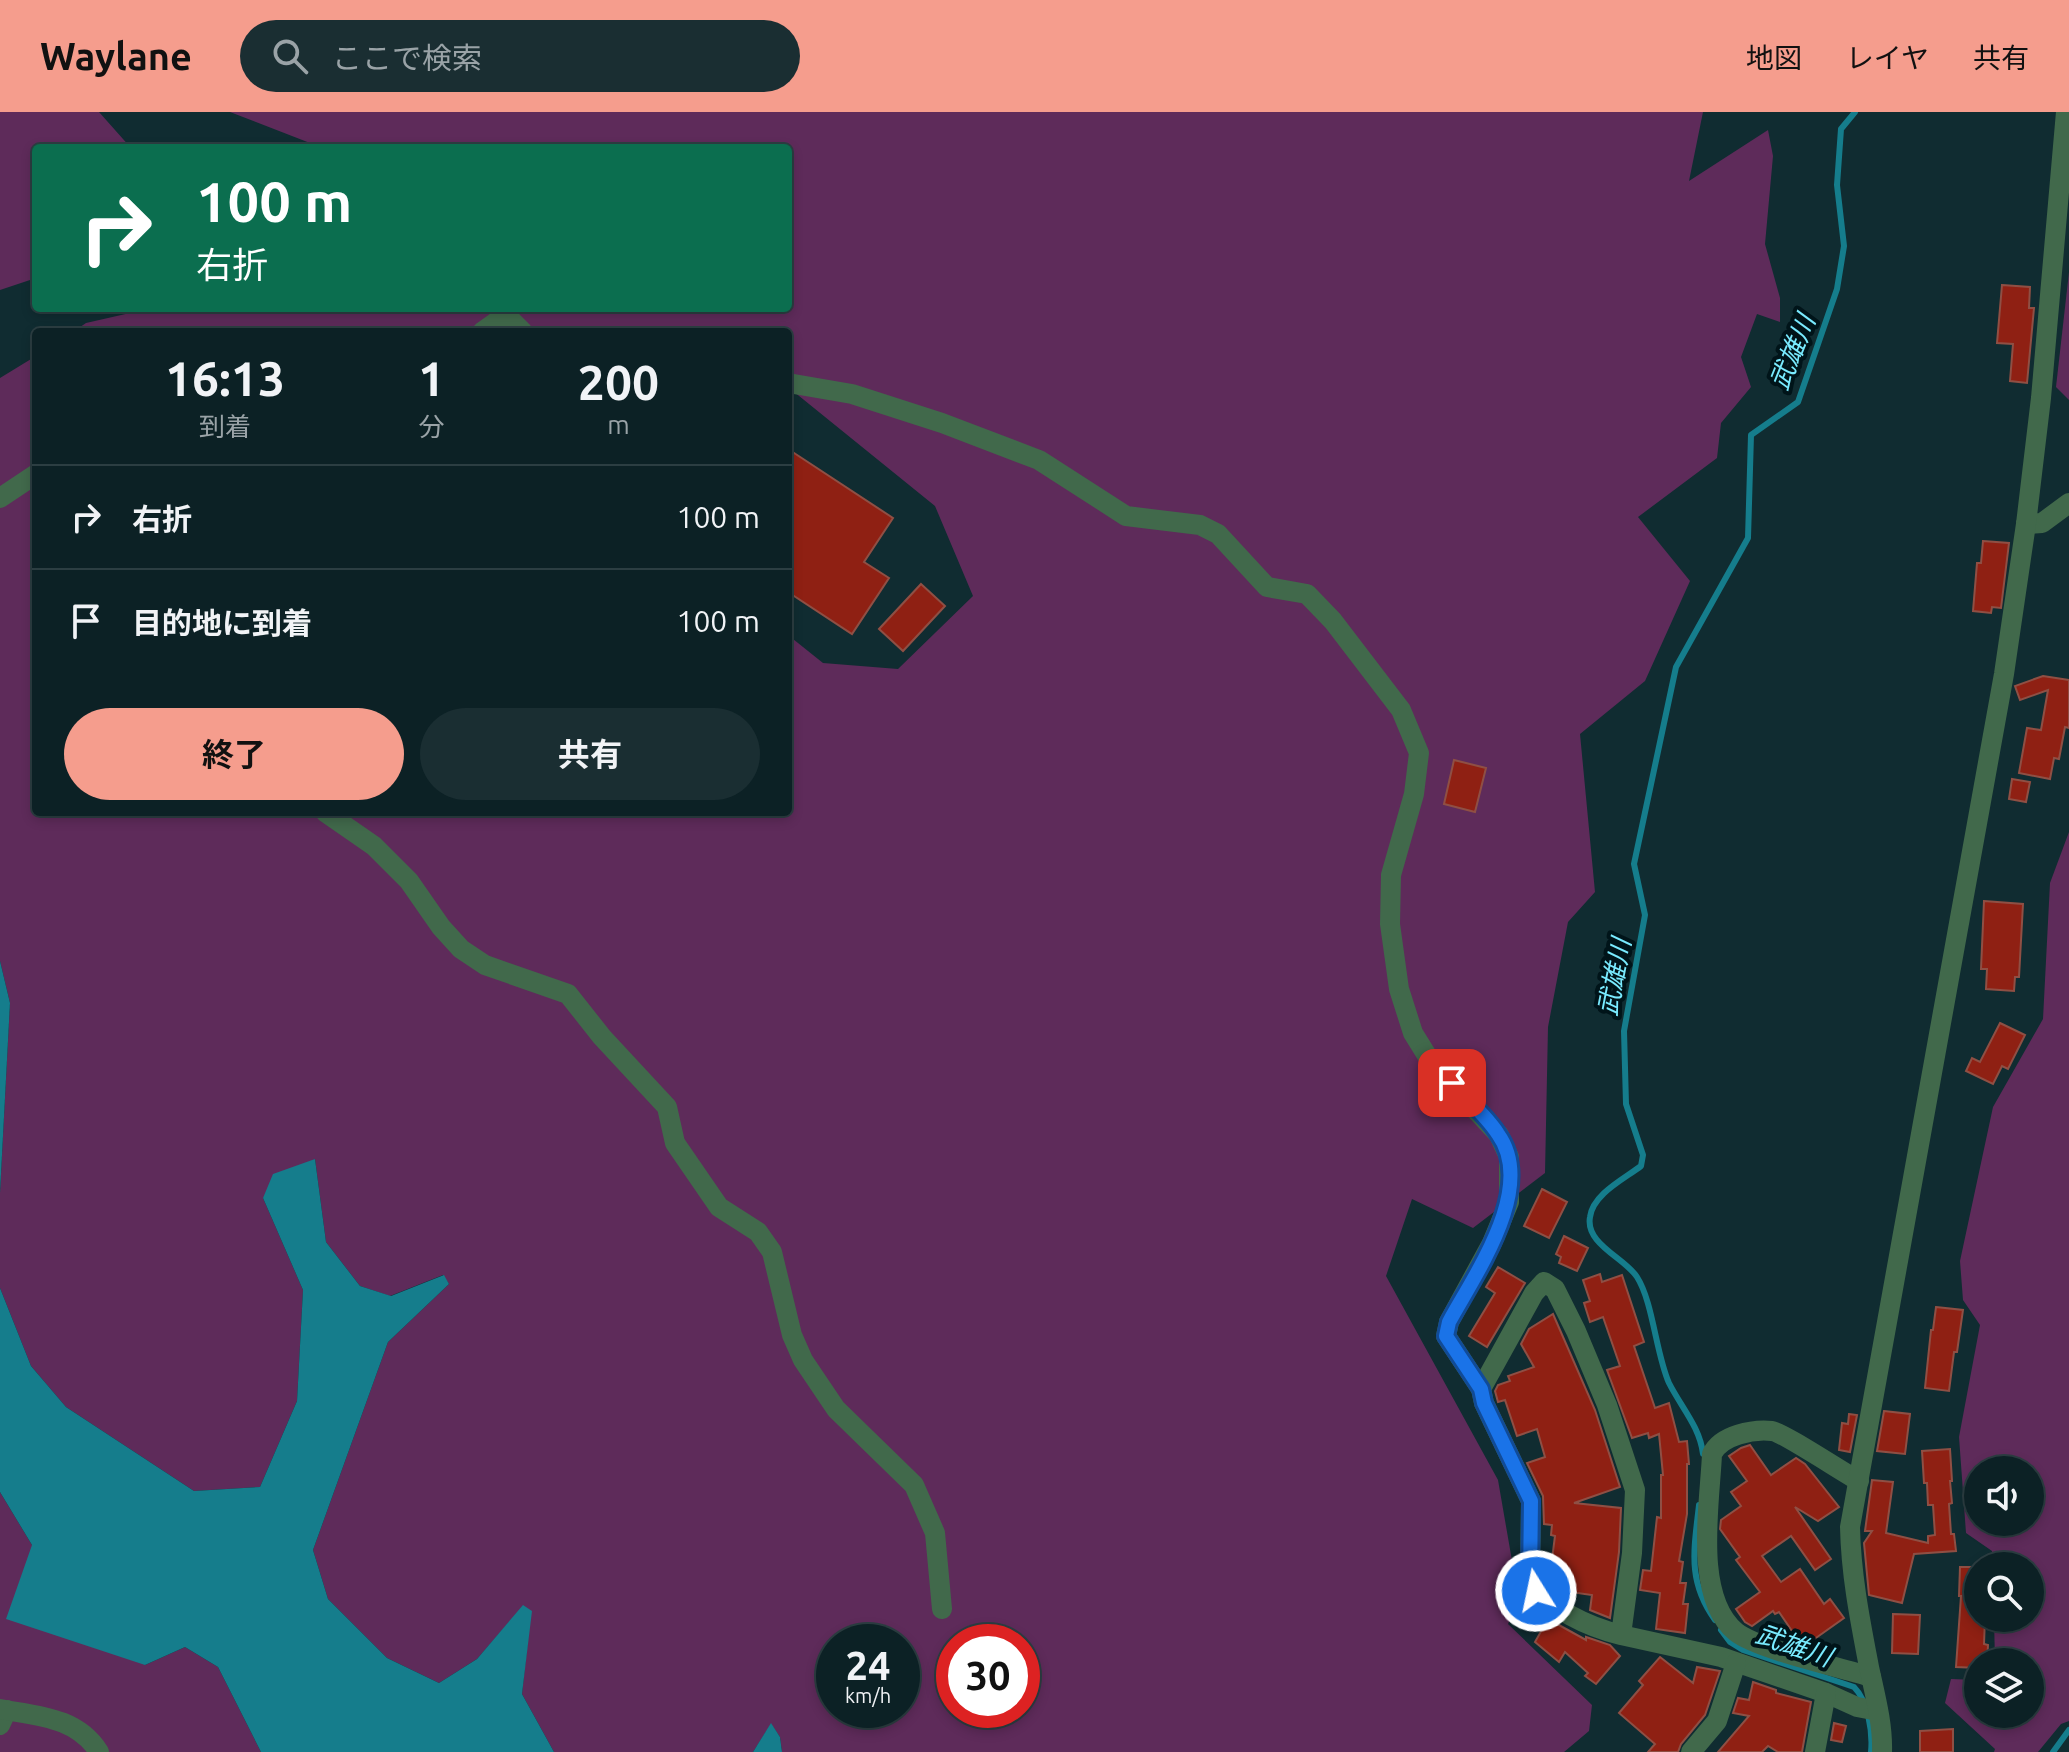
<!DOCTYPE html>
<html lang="ja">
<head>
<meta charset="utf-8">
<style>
	body { margin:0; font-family:Ubuntu,"Noto Sans JP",sans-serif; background:#1a2e32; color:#f1f3f6; height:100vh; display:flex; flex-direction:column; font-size:30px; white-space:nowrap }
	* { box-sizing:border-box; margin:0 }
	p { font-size:26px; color:#9aa3a7 }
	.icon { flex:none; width:44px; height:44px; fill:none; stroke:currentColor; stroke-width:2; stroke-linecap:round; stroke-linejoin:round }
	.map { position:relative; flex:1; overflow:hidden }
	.side { position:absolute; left:32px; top:216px; width:760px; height:488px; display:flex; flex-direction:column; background:#0c2125; border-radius:8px; box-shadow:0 4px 12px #0003,0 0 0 2px #2c3e42 }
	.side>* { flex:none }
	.banner { position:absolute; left:32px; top:32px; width:760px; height:168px; border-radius:8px; box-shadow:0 4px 12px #0003,0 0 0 2px #2c3e42; background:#0b6e4f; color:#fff; overflow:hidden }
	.fabs { position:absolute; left:1964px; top:1344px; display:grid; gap:16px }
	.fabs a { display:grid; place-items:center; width:80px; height:80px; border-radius:50%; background:#0c2125; box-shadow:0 4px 12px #0003,0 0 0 2px #2c3e42; font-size:40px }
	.speed { position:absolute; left:816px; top:1512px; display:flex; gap:16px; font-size:40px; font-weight:700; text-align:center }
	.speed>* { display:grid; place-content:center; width:104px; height:104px; border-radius:50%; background:#0c2125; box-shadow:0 4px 12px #0003,0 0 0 2px #2c3e42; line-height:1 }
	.speed small { font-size:20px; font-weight:400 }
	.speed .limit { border:12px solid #d22; background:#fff; color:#111 }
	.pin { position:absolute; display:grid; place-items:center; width:68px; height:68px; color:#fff; margin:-34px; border-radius:16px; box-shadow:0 4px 12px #0006 }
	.me { position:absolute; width:88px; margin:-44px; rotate:350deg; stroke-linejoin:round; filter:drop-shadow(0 0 6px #0008) }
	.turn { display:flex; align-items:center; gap:28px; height:168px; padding:0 32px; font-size:36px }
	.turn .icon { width:104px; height:104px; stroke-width:2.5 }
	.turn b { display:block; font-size:56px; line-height:68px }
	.eta { display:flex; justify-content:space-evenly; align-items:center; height:136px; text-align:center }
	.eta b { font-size:48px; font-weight:700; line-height:56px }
	.primary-button { display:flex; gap:16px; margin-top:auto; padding:16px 32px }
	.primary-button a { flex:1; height:92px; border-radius:48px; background:#f59d8d; color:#111; font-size:32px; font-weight:700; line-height:92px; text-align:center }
	.primary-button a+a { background:#1a2e32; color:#f1f3f6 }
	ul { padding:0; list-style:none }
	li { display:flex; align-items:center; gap:24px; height:104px; padding:0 32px; border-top:2px solid #2c3e42 }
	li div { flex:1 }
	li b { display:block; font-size:30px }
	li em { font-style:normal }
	header { display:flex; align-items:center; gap:48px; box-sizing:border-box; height:112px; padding:0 40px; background:#f59d8d; color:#111 }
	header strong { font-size:38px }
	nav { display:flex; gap:44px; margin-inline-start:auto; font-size:28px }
	.search { width:560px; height:72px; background:#1a2e32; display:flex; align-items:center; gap:20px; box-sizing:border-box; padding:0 28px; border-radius:44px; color:#9aa3a7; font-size:30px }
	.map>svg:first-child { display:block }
</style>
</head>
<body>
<header>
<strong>Waylane</strong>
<div class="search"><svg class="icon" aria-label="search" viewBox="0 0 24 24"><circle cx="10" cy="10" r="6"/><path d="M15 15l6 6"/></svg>ここで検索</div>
<nav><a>地図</a><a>レイヤ</a><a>共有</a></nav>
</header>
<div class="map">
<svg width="2069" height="1640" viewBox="0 0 2069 1640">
	<rect width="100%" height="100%" fill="#102c31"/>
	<g fill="#5e2b5a" fill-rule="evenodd">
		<path d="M0,0h99l32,36h-95v130l-36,12z"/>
		<path d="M230,0h1473l-14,69 79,-51 5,26 -8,88 15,54v24l-23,-8 -16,43 10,30 -30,36 -4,35 -79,59 52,64 -45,100 -65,53 15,158 -27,30 -20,105 -3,146 -72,55 -61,-29 -26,77 112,204 21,121 -11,23 84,81 -3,26 -25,21h-782l-2,-15 -9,-13 -18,28h-199l-32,-58 9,-83 -8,-5 -46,53 -38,24 -52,-25 -59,-59 -15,-49 75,-208 61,-58 -6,-9 -53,21 -30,-10 -34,-44 -11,-83 -52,39 40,92 -6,111 -37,86 -66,4 -128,-84 -35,-41 -31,-78v-95l10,-190 -10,-42v-583l36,-22v456h752v-177l35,28 75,6 75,-73 -38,-90 -147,-119v-55h-715l13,-9 66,-15h636v-160h-474l-4,-5zM834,1530h68v68h-68zM954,1530h68v68h-68z"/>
		<path d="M2069,160v128l-13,-13z"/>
		<path d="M2069,720v889l-8,3 -23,28h-44l1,-3 -50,-46 6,-24 27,1v34h52v-52h-35l-1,-44h36v-52h-37l-1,-15 -26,-18 -7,-96 21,-112 -17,-25 -3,-39 33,-154 50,-88 7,-136zM2030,1358v52h-52v-52z"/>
		<path d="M0,1380l32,53 113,120 40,-18 33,20 43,85h-261z"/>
	</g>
	<g fill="#157d8c">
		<path d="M0,849l10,42 -10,190z"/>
		<path d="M315,1047l11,83 34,44 31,10 53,-21 5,9 -61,58 -75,208 15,49 59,59 52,25 38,-24 46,-54 9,6 -10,83 32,58h-293l-43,-85 -33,-20 -40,18 -139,-46 26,-74 -32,-53v-204l31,78 35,41 128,84 66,-4 37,-86 6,-111 -40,-92 10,-24z"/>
		<path d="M771,1611l9,14 2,15h-29z"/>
	</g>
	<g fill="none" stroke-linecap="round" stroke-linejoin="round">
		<g stroke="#157d8c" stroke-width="6">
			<path d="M1703,1342c-3,-27 -22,-47 -34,-71 -13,-29 -16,-81 -32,-106 -12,-19 -52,-33 -47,-60 3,-23 34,-38 51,-51l2,-11 -17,-51 -2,-73 21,-116 -11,-51 42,-197 72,-129 3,-103 47,-33 39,-113 7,-43 -7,-61 4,-56 14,-17"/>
			<path d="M1699,1393c-5,45 -12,76 16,115"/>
			<path d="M1721,1518l9,12 13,8 111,37c14,14 19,45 17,65"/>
			<path d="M2053,1640l16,-22"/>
		</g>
	</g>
	<g fill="#8f2013" stroke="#8f4f44" stroke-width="2">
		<path d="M2002,173l28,2 -1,21h5l-7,75 -17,-2 3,-37 -16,-1z"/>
		<path d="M788,337l105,69 -29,44 25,16 -37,56 -64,-42z"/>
		<path d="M1983,429l26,2 -8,65 -9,-1 -1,6 -18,-2 4,-48h4z"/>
		<path d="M921,472l24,22 -42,45 -24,-22z"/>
		<path d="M2043,564l26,4v48l-4,-1 -6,32 -5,-1 -4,21 -31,-6 8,-45 14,2 7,-40 -28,10 -5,-14z"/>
		<path d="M1454,648l32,8 -11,44 -31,-8z"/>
		<path d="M2012,667l18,3 -4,20 -17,-3z"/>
		<path d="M1984,789l39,3 -4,73h-4l-1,14 -28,-2 1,-20h-6z"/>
		<path d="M2000,911l25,12 -17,34 -6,-3 -9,18 -27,-13 6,-13 8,4z"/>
		<path d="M1542,1077l25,13 -18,36 -25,-12z"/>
		<path d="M1564,1124l24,12 -11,23 -18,-8 2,-6 -5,-3z"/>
		<path d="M1498,1155l27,16 -38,64 -18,-11 26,-43 -9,-6z"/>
		<path d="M1600,1162l2,8 20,-7 22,67 -10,4 21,62 14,-5 10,39 8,-1 2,23h-2v50l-8,47 4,1 -3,21h6l-3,21h5l-3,29 -29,-4 4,-36 -20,-3 3,-20 8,1 6,-54 4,1v-43h2l-4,-41 -10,4 -1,-5 -16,5 -25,-68 13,-4 -17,-49 -13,5 -6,-19 6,-2 -7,-21z"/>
		<path d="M1936,1195l27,3 -6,42h-3l-5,39 -24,-3 6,-58h2z"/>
		<path d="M1553,1202l42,96 25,77 -46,16 47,5 -2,44 -9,66 -20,-8 2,-15 -35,-5 -1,-6 -7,-1 6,-47 -4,-1 1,-10 -8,-1 -1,-28 -16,-33 18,-6 -8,-28 -20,7 -12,-36 -7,2 -3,-11 3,-6 12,-4 -2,-5 26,-9 -13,-23 8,-15z"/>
		<path d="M1884,1299l26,3 -5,40 -28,-3z"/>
		<path d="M1849,1302l8,1 -7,37 -11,-2 3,-27 6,1z"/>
		<path d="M1750,1333l21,30 25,-17 9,6 34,43 -21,14 -23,-14 36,52 -16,11 -24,-34 -29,20 19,26 19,-13 24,35 6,-5 14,19 -38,27 -5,-1 -22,-32 -4,2 -2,-3 -21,15 -7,-4 -9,-13 24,-17 -24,-32 4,-3 -20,-28 1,-9 20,-14 -10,-14 16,-11 -18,-25 12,-8z"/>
		<path d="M1950,1337l2,32h-2l2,22 -3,1 2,30h3l2,17 -42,3 -12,49 -33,-8 -5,-52 8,-12h-7l7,-51 21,2 -7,51 42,10v-7l7,-1 -2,-30h-5l-1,-22h-3l-2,-32z"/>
		<path d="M1960,1455h18v51h7l-1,26 4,1 -1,17h-9v6l-22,-1 5,-71h-2z"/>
		<path d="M1893,1502l27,1 -2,39 -26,-1z"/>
		<path d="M1548,1507l38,21v-3l24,8 10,11 -24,28 -11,-8 3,-3 -23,-21 -6,10 -24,-20z"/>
		<path d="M1660,1545l33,26 4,-16 23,4 -15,44 -24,29 -3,8h-30l7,-8 -36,-31 24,-28 -4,-4z"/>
		<path d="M1753,1570l23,8v3l35,9 -9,50h-24l-10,-6 -6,6h-44l31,-36 -16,-3 5,-15 11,2z"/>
		<path d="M1834,1611l12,3 -4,16 -11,-2z"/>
		<path d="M1953,1617v23h-33v-21z"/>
	</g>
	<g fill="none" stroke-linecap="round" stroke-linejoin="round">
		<g stroke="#41694b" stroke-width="20">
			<path d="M482,220l14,-10 14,-3 13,13"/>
			<path d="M788,271l64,11 90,29 97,37 87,56 74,9 18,9 49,53 40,7 26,27 68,89 18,43 -5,41 -23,81 -1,49 9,65 14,44 18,29 68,73 10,22v45l-17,41 -43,79 -3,14 35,53"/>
			<path d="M0,386l36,-24"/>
			<path d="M2026,412l16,-1 27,-20"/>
			<path d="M325,700l49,34 35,35 32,46 20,22 24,16 83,29 34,43 65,70 8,36 44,64 39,25 14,20 20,83 11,25 33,49 78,76 21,48 7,76"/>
			<path d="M1859,1369c-15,-8 -77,-49 -87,-50 -19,-2 -51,4 -60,23 -2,49 -19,143 24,178 21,17 106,36 135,45"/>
			<path d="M1621,1523c-32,-8 -73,-26 -91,-55l1,-79 -47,-98 -3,-14 53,-96 10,-11 11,7 21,42 31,74 28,85 -3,63 -11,82 100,22 105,36 31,14 21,4"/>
			<path d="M0,1613l7,-15"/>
			<path d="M1691,1640l26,-31 19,-58"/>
			<path d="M1815,1640l11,-59"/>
			<path d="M1882,1640c1,-28 -7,-57 -13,-85 -9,-47 -18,-92 -19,-140l154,-853 22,-150 15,-126 25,-286"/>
		</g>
		<path stroke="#41694b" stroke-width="20" d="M0,1597c38,7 77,8 99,43"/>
	</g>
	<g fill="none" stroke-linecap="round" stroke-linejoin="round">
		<defs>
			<path id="route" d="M1452,971c15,17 34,32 46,51 39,54 -23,140 -49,188l-3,14 35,53 3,14 47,98 -1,79 6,11"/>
		</defs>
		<use href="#route" stroke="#114b97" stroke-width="20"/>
		<use href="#route" stroke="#1a73e8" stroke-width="14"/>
	</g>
	<g text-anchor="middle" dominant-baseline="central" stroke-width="8" stroke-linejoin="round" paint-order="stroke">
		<g font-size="26" font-style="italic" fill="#79ebff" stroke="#001419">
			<text transform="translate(1792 240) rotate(-68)">武雄川</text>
			<text transform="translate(1614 865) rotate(-79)">武雄川</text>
			<text transform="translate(1794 1533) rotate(19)">武雄川</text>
		</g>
	</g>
</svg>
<div class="fabs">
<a><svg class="icon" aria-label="sound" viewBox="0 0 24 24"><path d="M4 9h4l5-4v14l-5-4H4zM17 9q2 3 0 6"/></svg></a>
<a><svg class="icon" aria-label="search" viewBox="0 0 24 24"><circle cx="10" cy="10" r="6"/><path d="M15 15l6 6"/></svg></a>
<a><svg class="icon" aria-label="layers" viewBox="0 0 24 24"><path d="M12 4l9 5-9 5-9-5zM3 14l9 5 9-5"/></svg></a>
</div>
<div class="speed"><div>24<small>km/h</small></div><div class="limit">30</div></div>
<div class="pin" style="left:1452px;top:971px;background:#d93025"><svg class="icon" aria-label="arrive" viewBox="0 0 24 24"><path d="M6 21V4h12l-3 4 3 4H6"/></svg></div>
<svg class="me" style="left:1536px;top:1479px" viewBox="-20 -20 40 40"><circle r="17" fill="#1a73e8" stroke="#fff" stroke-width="3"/><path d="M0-11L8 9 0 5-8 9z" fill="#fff"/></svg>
<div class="banner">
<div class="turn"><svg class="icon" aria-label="right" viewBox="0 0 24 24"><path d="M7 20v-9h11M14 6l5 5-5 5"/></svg><div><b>100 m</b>右折</div></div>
</div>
<section class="side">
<div class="eta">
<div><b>16:13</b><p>到着</p></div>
<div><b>1</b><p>分</p></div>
<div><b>200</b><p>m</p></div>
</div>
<ul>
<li><svg class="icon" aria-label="right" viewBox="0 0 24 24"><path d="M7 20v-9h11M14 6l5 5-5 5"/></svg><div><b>右折</b></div><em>100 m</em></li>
<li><svg class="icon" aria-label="arrive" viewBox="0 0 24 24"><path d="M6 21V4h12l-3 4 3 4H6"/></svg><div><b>目的地に到着</b></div><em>100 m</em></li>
</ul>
<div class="primary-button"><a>終了</a><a>共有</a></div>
</section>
</div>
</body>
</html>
